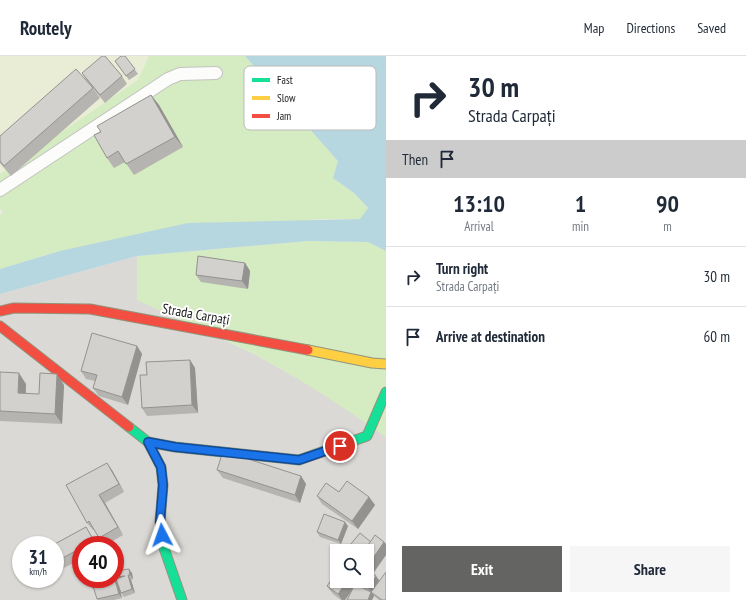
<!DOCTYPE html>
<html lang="en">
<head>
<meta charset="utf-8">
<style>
	body { margin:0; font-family:"PT Sans Narrow",sans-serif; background:#f6f6f7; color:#1f2937; height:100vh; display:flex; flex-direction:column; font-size:15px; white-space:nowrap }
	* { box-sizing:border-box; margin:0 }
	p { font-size:13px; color:#747a83 }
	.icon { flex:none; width:22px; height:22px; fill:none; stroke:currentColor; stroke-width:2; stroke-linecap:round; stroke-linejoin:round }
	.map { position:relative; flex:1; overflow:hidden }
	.drawer { display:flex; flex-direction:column; background:#fff; width:360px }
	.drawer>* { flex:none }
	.banner { background:#fff; color:#1f2937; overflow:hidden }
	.tools { position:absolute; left:330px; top:488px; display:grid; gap:8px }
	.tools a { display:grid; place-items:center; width:44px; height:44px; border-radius:0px; background:#fff; box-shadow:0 1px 3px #0004; font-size:20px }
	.speed { position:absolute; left:12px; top:480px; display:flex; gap:8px; font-size:20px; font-weight:700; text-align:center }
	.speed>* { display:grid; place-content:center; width:52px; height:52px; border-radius:50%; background:#fff; box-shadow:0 1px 3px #0004; line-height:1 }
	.speed small { font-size:10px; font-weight:400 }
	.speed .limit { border:6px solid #d22; background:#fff; color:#111 }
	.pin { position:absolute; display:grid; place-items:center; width:34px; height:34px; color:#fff; margin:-17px; border:2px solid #fff; border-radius:50%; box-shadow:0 1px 4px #0007 }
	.me { position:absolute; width:44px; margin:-22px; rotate:356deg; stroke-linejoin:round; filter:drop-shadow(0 0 3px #0008) }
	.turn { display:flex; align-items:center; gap:14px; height:84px; padding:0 16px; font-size:18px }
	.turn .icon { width:52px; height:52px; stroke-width:2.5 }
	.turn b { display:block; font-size:28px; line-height:34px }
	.then { display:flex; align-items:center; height:38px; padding:0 16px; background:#0003; gap:8px; font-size:15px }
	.eta { display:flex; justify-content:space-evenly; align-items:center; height:68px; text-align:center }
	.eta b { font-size:24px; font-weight:700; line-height:28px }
	.button { display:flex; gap:8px; margin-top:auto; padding:8px 16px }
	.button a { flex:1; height:46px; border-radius:0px; background:#646462; color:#fff; font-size:16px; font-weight:700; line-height:46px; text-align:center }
	.button a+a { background:#f6f6f7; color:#1f2937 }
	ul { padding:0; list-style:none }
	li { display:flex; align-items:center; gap:12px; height:60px; padding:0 16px; border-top:1px solid #e0e1e3 }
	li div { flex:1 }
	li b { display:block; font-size:15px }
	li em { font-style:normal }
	header { display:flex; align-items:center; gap:24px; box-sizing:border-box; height:56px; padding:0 20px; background:#fff; border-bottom:1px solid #e0e1e3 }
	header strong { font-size:19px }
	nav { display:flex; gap:22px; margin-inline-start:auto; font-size:14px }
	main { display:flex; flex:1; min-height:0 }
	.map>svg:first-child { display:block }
</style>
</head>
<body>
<header>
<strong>Routely</strong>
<nav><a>Map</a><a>Directions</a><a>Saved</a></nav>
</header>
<main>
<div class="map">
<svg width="386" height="544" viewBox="0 0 386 544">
	<rect width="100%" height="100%" fill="#ebeae4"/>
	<path fill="#dad9d6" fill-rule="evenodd" d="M137,200l1,44 116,54 43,24 48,30 41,29v163h-386v-306zM21,489h34v34h-34zM81,489h34v34h-34zM337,495h30v30h-30z"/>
	<path fill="#eaedd6" d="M0,0h149l-11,24 -138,94z"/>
	<g fill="#d5ebc1">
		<path d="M149,0h96l93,105 -5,17 21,15 14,16 -8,10h-40l-260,32 -60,18v-54l3,-2 -3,-4v-35l138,-94z"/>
		<path d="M308,185l60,1 18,9v186c-43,-30 -86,-59 -132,-83 -38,-19 -78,-36 -117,-54v-44z"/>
	</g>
	<path fill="#b6d6e0" d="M245,0h141v195l-18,-9 -60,-1 -171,15 -137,38v-25l60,-18 128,-28 172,-4 1,2 -1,-2 8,-11 -14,-15 -21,-15 5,-17z"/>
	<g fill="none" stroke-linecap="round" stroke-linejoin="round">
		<defs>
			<path id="lane" d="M0,134l168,-111 12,-5 36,-1"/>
			<g id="fast">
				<path d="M129,371l19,15 27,5 124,13 68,-24 19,-44"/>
				<path d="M148,386l13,25 2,18 -3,37 4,26 18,52"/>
			</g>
			<path id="slow" d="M308,294l64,13 14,1"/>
			<g id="jam">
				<path d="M0,255l14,-3 76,1 218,41"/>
				<path d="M0,270l129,101"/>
			</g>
		</defs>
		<use href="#lane" stroke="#c3c3c0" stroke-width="14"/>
		<use href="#fast" stroke="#92957c" stroke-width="11"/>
		<use href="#slow" stroke="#92957c" stroke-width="11"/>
		<use href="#jam" stroke="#92957c" stroke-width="11"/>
		<use href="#lane" stroke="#fcfcfb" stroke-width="12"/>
		<use href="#fast" stroke="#16e098" stroke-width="9"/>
		<use href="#slow" stroke="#ffcf43" stroke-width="9"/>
		<use href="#jam" stroke="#f24e42" stroke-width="9"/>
	</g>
	<g fill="#b5b4b0">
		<path d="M125,0l13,18 -9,6 -14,-19z"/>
		<path d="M82,17l40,3 5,8 -22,19 -18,-22z"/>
		<path d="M93,32l7,10 -89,78 -11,-13v-27z"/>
		<path d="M151,39l8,10 24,42 -49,28 -9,-13 -11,6 -7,-10 -6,-26z"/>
		<path d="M245,207l5,8 -2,18 -47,-7 -5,-7z"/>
		<path d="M137,290l5,8 -14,51 -29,-9 -6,-8 2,-7 -9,-2 -5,-8z"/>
		<path d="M190,304l5,8 3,45 -51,3 -5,-8z"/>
		<path d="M0,316l26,12v10h13l25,-9 -2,39 -62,-3z"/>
		<path d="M112,414l12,22 -19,11 18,32 -17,10h-2l-10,-15h-1l-6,-7 -21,-38z"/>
		<path d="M217,414l84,6 5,8 -6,19 -77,-25z"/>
		<path d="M317,440l52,1 6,8 -17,24 -36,-25z"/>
		<path d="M348,470l-7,18 -21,-7 -3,-5z"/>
		<path d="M86,471l5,8 6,10h-16v14l-21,11 -5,-6v-19z"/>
		<path d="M371,486h13l2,2v11l-13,19 13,26h-7l-5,-4 -2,4h-25l6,-11 -8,11h-4l-8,-6 -6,-8 10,-5h30z"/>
		<path d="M115,515l17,2 1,6 -2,1 4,13 -11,4 -3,-4 -2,-7 3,12 -8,2h-16l-1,-1 18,-19 3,4 -3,-6z"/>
	</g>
	<g fill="#949290">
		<path d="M151,39l8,10 24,42 -8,-10z"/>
		<path d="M245,207l5,8 -2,18 -6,-8z"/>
		<path d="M137,290l5,8 -14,51 -6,-8z"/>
		<path d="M190,304l5,8 3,45 -6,-8z"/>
		<path d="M19,317l7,11 -1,20 -7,-11z"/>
		<path d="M57,318l7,11 -2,39 -7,-10z"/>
		<path d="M107,407l5,7 12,22 -5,-8z"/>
		<path d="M301,420l5,8 -6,19 -5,-8z"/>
		<path d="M99,439l6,8 18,32 -5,-8z"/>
		<path d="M369,441l6,8 -17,24 -6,-8z"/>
		<path d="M345,466l3,4 -7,18 -3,-4z"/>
		<path d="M384,486l2,2v11l-15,21 -4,-6v-3z"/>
		<path d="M129,513l3,4 1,6 -3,-4z"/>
		<path d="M128,519l3,5 4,13 -3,-4z"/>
		<path d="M376,520l6,8 -11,8 3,4 -2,4h-4l3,-8 -3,-4z"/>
		<path d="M115,524l3,4 4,14 -3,-4z"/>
		<path d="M347,525h8l2,2 -12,17h-3l-4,-6z"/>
	</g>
	<g fill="#d3d1cd" stroke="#949290">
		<path d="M102,0h3l17,20 -22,19 -18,-22z"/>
		<path d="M121,0h4l10,13 -9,7 -11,-15z"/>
		<path d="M76,13l17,19 -89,78 -4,-5v-25z"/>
		<path d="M151,39l24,42 -49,27 -8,-13 -11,7 -13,-23 7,-3 -4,-6z"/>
		<path d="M198,200l47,7 -3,18 -46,-6z"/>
		<path d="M92,277l45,13 -15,51 -29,-9 4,-13 -16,-4z"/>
		<path d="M190,304l2,45 -50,3 -2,-33h7l-1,-13z"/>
		<path d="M0,316l19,1 -1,20 21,1 1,-21 17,1 -2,40 -55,-3z"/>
		<path d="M223,395l78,25 -6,19 -78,-25z"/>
		<path d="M107,407l12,21 -20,11 19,32 -19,11 -10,-17 -2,2 -21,-38z"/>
		<path d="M347,425l22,16 -17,24 -35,-25 9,-13 13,9z"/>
		<path d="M324,458l21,8 -7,18 -21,-8z"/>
		<path d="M86,471l8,14 -8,4h-5v3l-26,14v-17h-2z"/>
		<path d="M360,477l11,9 -7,9h-19z"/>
		<path d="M375,479l9,7 -17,25v-16h-3z"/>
		<path d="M129,513l1,6h-2l4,14 -11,4 -5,-14 9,-3 -10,1v-6z"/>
		<path d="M367,513l9,7 -8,12 -9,-7h8z"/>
		<path d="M337,516v9h10l-9,13 -11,-8z"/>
		<path d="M386,516v28h-4l-11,-8z"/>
		<path d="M115,524l4,14 -22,5 -4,-13z"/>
		<path d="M355,528l16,8 -3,8h-21z"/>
	</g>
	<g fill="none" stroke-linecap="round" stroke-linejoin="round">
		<defs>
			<path id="route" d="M162,479l-2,-13 3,-37 -2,-18 -13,-25 27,5 124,13 41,-14"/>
		</defs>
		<use href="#route" stroke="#114b97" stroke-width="10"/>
		<use href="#route" stroke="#1a73e8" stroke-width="7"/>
	</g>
	<g text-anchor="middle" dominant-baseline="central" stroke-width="4" stroke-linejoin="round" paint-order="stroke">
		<g font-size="14" fill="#1c1c1c" stroke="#fff">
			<text transform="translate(196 258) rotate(10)">Strada Carpați</text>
		</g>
	</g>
	<rect x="244" y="10" width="132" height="64" rx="6" fill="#fff" stroke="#bbb" stroke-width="1"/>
	<rect x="252" y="22" width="18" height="4" fill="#16e098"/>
	<rect x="252" y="40" width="18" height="4" fill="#ffcf43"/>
	<rect x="252" y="58" width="18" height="4" fill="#f24e42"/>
	<g font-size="11" fill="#1c1c1c">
		<text x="277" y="28">Fast</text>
		<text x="277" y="46">Slow</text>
		<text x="277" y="64">Jam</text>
	</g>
</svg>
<div class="tools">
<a><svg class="icon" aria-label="search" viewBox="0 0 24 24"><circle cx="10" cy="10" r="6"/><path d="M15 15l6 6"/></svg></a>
</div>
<div class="speed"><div>31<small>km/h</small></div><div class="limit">40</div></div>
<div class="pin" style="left:340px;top:390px;background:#d93025"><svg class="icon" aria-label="arrive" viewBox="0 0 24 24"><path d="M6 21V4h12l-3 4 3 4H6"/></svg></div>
<svg class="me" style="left:162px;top:479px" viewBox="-20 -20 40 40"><path d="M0-17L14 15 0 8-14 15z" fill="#1a73e8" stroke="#fff" stroke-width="4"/></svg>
</div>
<section class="drawer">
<div class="banner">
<div class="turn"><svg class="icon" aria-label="right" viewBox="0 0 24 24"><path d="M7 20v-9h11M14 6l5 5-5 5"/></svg><div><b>30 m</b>Strada Carpați</div></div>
<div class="then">Then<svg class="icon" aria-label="arrive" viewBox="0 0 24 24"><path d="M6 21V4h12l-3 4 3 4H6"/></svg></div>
</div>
<div class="eta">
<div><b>13:10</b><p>Arrival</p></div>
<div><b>1</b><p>min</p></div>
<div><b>90</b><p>m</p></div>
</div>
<ul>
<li><svg class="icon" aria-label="right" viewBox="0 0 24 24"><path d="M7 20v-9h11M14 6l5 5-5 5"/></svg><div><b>Turn right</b><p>Strada Carpați</p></div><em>30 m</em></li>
<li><svg class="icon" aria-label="arrive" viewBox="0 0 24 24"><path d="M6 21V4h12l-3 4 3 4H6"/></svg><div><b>Arrive at destination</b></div><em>60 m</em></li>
</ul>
<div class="button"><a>Exit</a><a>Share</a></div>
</section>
</main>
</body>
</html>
